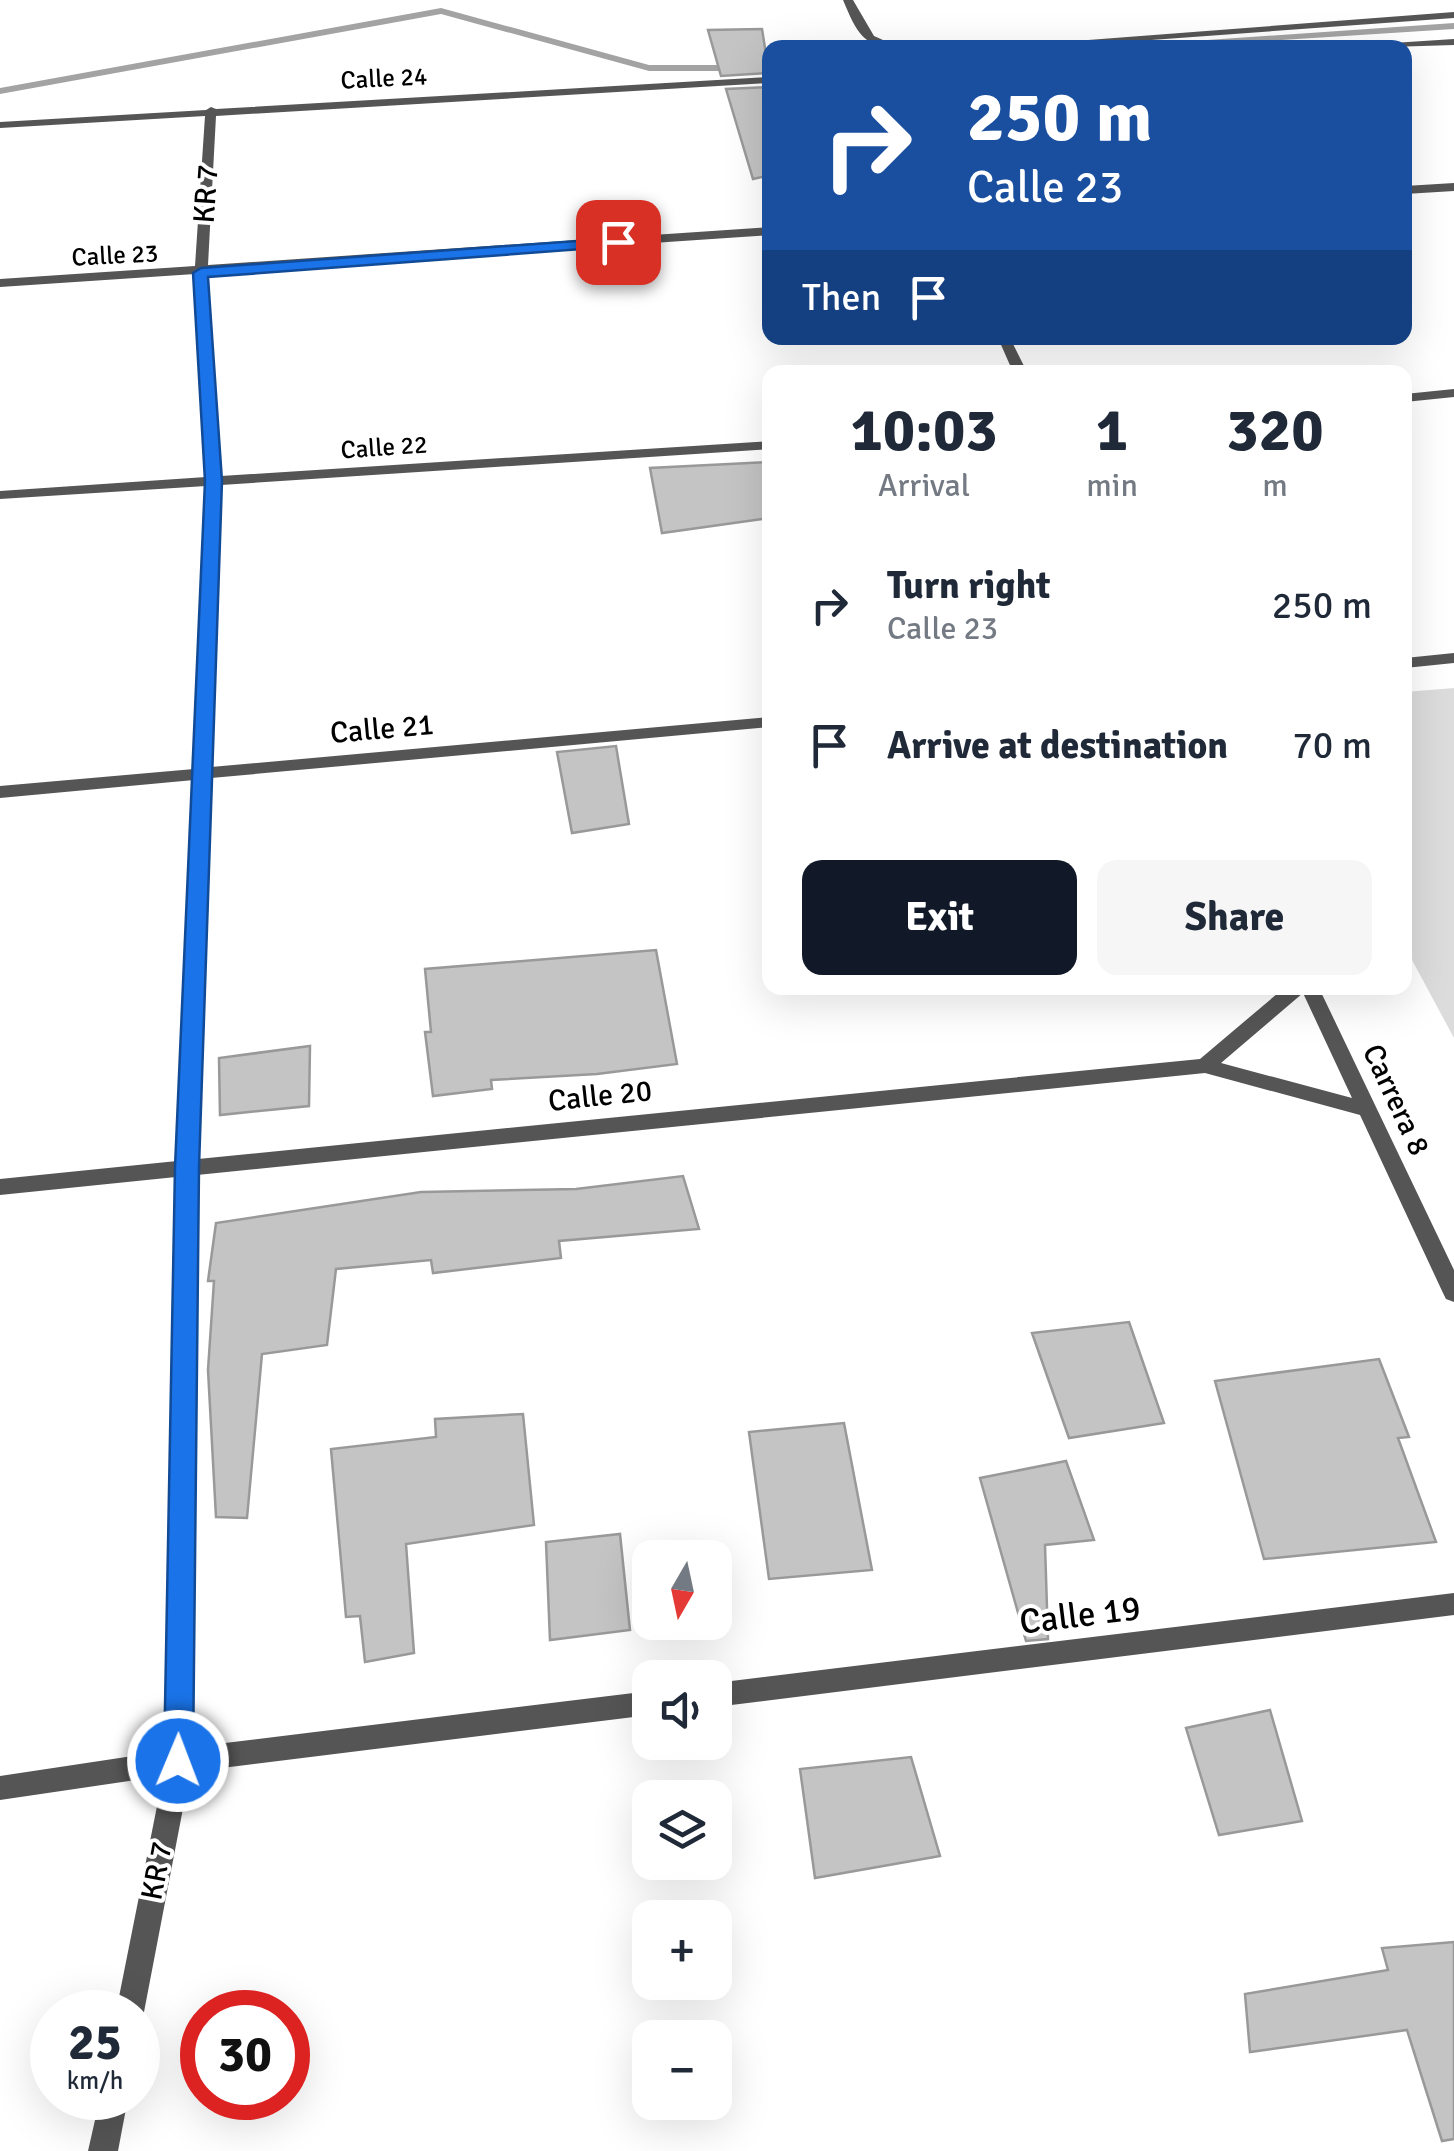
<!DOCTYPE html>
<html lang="en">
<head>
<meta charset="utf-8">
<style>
	body { margin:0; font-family:Signika,sans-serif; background:#f6f6f7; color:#1f2937; height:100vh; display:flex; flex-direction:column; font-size:38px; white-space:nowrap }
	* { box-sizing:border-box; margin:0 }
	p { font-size:32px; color:#747a83 }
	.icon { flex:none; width:55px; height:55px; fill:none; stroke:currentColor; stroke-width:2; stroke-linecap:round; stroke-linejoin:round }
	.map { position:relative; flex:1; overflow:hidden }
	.details { position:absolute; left:762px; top:365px; width:650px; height:630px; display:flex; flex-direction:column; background:#fff; border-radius:20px; box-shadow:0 10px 40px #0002 }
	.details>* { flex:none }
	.top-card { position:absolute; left:762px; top:40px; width:650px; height:305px; border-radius:20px; box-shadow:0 10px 40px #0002; background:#1a4fa0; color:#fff; overflow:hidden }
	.needle { width:65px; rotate:189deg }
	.tools { position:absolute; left:632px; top:1540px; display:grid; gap:20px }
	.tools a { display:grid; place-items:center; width:100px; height:100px; border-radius:20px; background:#fff; box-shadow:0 10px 40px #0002; font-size:50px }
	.speed { position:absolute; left:30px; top:1990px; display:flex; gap:20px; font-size:50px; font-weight:700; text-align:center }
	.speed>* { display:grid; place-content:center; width:130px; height:130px; border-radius:50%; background:#fff; box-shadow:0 10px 40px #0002; line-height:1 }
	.speed small { font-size:25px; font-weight:400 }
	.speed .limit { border:15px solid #d22; background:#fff; color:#111 }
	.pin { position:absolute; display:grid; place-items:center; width:85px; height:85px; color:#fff; margin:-42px; border-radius:20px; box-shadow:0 5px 15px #0006 }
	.me { position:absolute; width:110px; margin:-55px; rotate:1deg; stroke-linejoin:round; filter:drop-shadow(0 0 8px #0008) }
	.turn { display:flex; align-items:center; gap:35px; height:210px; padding:0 40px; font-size:45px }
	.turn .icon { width:130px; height:130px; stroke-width:2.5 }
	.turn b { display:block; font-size:70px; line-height:85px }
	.then { display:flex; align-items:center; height:95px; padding:0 40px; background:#0003; gap:20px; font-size:38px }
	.eta { display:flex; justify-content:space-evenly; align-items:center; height:170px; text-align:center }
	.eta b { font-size:60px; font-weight:700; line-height:70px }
	.primary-button { display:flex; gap:20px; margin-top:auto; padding:20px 40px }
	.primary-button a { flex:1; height:115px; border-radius:20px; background:#111827; color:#fff; font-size:40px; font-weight:700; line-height:115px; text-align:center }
	.primary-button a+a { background:#f6f6f7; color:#1f2937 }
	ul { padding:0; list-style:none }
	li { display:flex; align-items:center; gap:30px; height:140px; padding:0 40px }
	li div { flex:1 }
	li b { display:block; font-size:38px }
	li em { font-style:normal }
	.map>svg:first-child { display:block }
</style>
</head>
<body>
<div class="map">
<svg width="1454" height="2151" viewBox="0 0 1454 2151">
	<rect width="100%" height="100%" fill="#fff"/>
	<path fill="#dcdcdc" d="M1454,688v350l-49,-91v-255z"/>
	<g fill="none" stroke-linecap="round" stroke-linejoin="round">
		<g fill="#a3a3a3" fill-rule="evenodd">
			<path d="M441,8l208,57h121v6h-121l-208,-57 -441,80v-6z"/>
			<path d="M1454,23v6l-296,19h-66z"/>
		</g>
	</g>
	<g fill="#c4c4c4" stroke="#999" stroke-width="2.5">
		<path d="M762,29l7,44 -48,3 -13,-46z"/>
		<path d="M770,87v88l-17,4 -27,-90z"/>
		<path d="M770,462v56l-108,15 -12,-65z"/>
		<path d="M616,746l13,78 -57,9 -15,-81z"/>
		<path d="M656,950l21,114 -80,10 -106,6 1,9 -59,7 -8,-64h6l-6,-63z"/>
		<path d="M310,1046l-1,60 -89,9 -1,-57z"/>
		<path d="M683,1176l16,53 -140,12 2,17 -128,15 -2,-13 -95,9 -9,76 -65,9 -15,164 -31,-1 -8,-147 6,-89h-6l8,-58 205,-31 155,-3z"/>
		<path d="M1129,1322l35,101 -95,15 -37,-105z"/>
		<path d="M1379,1359l30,78 -11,1 38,104 -172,17 -49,-178z"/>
		<path d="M523,1414l11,111 -128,19 8,109 -49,9 -5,-46 -14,1 -15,-168 105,-12 -1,-18z"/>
		<path d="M844,1423l28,147 -103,9 -20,-147z"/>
		<path d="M1066,1461l28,79 -49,5 3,94 -22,2 -46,-163z"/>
		<path d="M620,1534l10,96 -80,10 -4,-98z"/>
		<path d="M1270,1710l32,111 -83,14 -33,-107z"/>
		<path d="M911,1757l29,99 -125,22 -15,-109z"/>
		<path d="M1454,1942v197l-12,2 -35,-111 -157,22 -5,-58 143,-24 -6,-22z"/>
	</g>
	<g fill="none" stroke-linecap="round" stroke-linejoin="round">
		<g fill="#555" fill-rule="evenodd">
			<path d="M843,0h10l21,36 27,12c-38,0 -44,-15 -58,-48z"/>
			<path d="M1454,12v6l-413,30h-58z"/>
			<path d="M1454,39v6l-97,3 5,-3z"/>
			<path d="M770,77v6l-554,33 -8,149 562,-38v8l-563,38 14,203 549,-35v8l-549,36 -10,282 559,-50v10l-559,51 -13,381 1002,-100 84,-71h35l135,282v32l-8,-3 -3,-6 -83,-178 -155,-42 -1008,102 -5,572 458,-56v24l-460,57 -46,240 -6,11v-11h-22l47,-236 -163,24v-24l166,-25 10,-574 -176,18v-16l177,-18 17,-381 -194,18v-12l194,-17 12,-283 -206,13v-8l206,-14 -11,-203 -195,13v-8l195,-13 10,-150 -205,12v-6l206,-12 5,-3 5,2zM1303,993l49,105 -131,-35z"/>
			<path d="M1454,183v8l-49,3v-8z"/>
			<path d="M998,338h12l17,34h-14z"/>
			<path d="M1454,389v8l-49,5v-8z"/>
			<path d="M1454,653v10l-49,5v-10z"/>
			<path d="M1454,1593v22l-739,92v-24z"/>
			<path d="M100,2098h28l-10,53h-30z"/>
		</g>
	</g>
	<path fill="#1a73e8" stroke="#114b97" stroke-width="2.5" d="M618,238l5,8 -415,31 14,204 -23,686 -6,594 -4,10 -11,4 -10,-4 -4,-10 11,-594 30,-686 -12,-208 8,-5z"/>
	<g text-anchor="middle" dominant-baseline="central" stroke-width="8" stroke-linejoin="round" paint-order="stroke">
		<g font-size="25" fill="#000" stroke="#fff">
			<text transform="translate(384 78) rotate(-3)">Calle 24</text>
			<text transform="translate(115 255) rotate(-3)">Calle 23</text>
			<text transform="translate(384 447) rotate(-4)">Calle 22</text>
		</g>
		<g font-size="30" fill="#000" stroke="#fff">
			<text transform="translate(206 194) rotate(-86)">KR 7</text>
			<text transform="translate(382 729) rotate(-5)">Calle 21</text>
			<text transform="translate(600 1096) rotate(-6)">Calle 20</text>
			<text transform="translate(1396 1100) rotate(65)">Carrera 8</text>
			<text transform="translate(157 1871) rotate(-79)">KR 7</text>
		</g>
		<g font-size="35" fill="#000" stroke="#fff">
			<text transform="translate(1080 1615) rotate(-7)">Calle 19</text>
		</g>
	</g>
</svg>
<div class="tools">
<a><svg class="needle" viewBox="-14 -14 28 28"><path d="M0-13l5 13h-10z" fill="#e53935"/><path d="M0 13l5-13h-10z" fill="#747a83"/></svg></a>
<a><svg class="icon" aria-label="sound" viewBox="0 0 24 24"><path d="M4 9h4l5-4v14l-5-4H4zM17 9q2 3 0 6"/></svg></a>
<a><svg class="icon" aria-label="layers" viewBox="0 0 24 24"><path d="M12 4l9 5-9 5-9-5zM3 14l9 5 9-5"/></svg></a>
<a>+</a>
<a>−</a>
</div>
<div class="speed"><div>25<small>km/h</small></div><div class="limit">30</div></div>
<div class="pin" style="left:618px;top:242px;background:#d93025"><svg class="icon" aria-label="arrive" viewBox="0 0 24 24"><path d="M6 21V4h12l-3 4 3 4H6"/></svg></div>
<svg class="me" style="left:178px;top:1761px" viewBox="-20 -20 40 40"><circle r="17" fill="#1a73e8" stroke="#fff" stroke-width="3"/><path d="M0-11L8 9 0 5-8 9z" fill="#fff"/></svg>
<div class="top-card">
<div class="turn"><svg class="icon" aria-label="right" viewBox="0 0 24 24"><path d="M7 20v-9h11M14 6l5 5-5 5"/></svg><div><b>250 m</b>Calle 23</div></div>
<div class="then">Then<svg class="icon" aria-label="arrive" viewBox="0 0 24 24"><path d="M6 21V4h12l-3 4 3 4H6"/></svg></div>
</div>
<section class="details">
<div class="eta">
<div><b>10:03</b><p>Arrival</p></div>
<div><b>1</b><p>min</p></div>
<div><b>320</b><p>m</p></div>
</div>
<ul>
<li><svg class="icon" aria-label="right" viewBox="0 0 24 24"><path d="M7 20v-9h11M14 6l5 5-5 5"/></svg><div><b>Turn right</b><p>Calle 23</p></div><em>250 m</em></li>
<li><svg class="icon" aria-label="arrive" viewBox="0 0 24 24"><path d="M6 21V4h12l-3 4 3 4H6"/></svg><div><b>Arrive at destination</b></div><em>70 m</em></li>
</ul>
<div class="primary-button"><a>Exit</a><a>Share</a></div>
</section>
</div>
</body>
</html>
